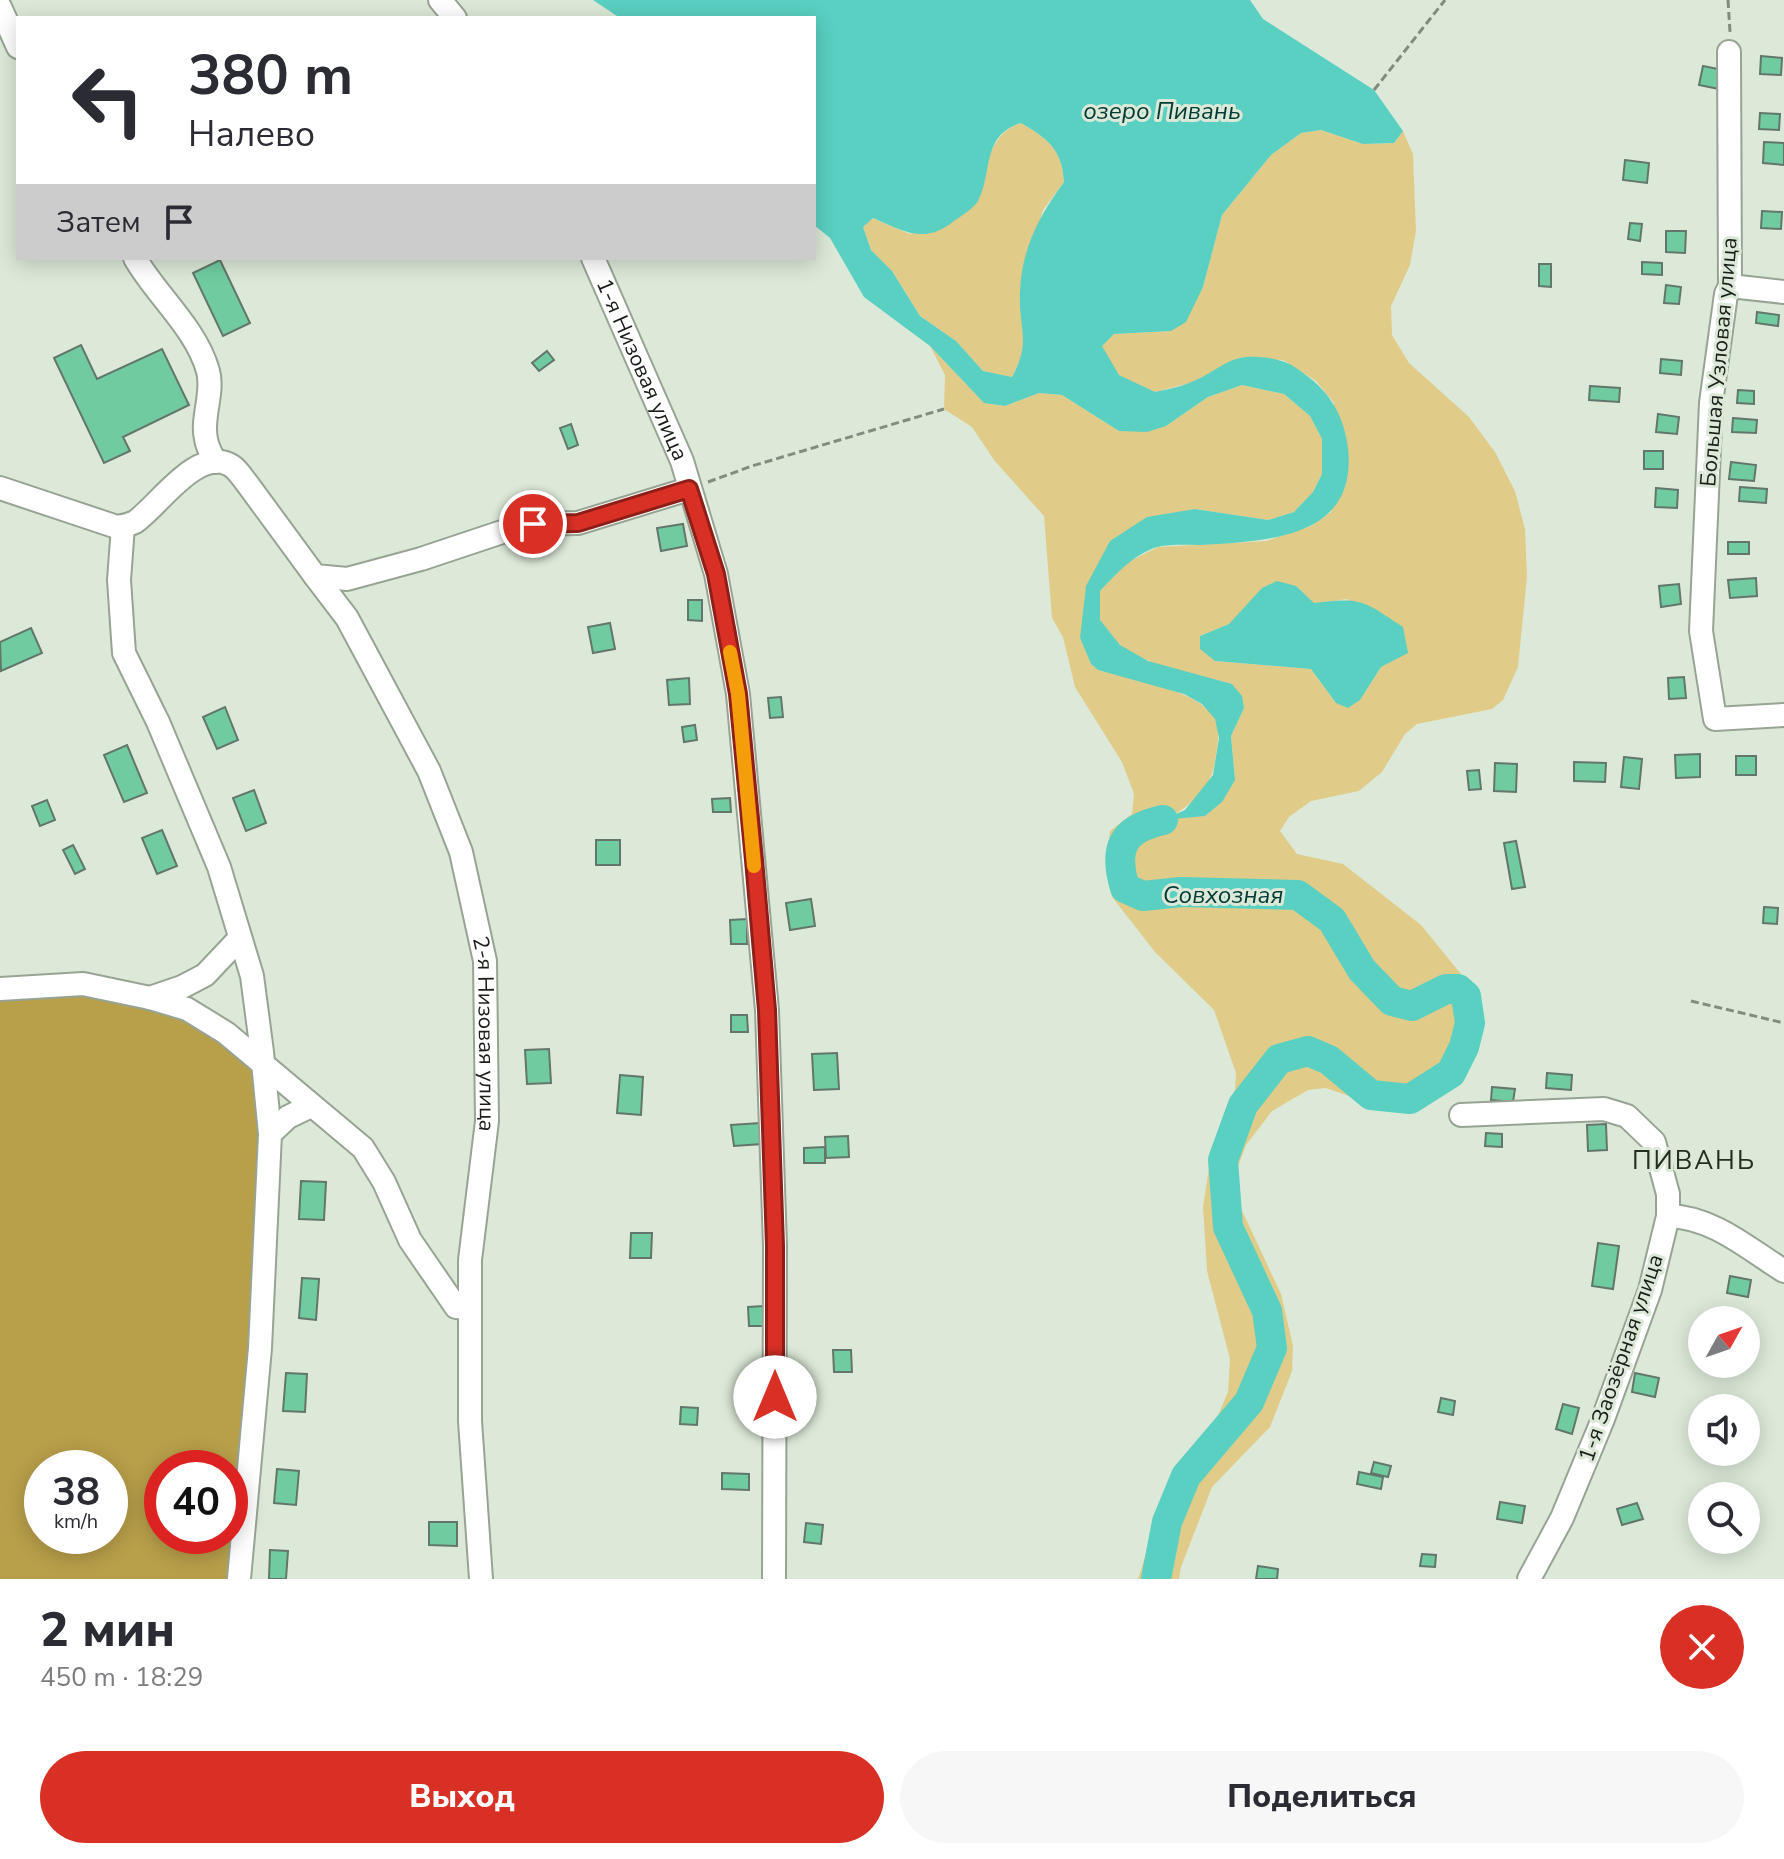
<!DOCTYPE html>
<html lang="ru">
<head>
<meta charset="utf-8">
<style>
	body { margin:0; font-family:"Nunito Sans",sans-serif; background:#f7f7f7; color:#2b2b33; height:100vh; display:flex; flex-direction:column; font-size:30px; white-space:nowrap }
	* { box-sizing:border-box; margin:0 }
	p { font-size:26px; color:#7c7c81 }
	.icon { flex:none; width:44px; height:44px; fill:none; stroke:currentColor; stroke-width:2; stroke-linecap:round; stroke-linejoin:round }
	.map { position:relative; height:1579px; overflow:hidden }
	.drawer { display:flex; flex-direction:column; background:#fff; flex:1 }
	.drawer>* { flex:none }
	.banner { position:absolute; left:16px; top:16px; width:800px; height:244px; border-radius:0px; box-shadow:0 4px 20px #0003; background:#fff; color:#2b2b33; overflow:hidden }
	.needle { width:52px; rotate:50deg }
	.fabs { position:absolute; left:1688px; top:1306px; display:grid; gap:16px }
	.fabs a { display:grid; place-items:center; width:72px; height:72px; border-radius:50%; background:#fff; box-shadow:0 4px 20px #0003; font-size:40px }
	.speed { position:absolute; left:24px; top:1450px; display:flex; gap:16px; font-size:40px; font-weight:700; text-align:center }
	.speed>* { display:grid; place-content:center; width:104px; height:104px; border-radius:50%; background:#fff; box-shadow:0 4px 20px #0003; line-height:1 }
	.speed small { font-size:20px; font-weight:400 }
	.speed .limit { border:12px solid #d22; background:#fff; color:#111 }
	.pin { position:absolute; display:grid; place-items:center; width:68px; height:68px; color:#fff; margin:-34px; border:4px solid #fff; border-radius:50%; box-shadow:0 2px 8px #0007 }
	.me { position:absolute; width:88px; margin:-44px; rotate:0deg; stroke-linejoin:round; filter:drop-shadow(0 0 6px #0008) }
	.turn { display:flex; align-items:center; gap:28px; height:168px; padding:0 40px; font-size:36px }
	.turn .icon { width:104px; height:104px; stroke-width:2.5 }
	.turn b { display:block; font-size:56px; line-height:68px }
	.then { display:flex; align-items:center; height:76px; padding:0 40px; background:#0003; gap:16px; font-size:30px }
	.round { display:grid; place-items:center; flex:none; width:84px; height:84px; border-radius:42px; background:#f7f7f7 }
	.head { display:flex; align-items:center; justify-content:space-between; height:136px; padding:0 40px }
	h1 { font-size:48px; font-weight:800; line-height:60px }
	.button { display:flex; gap:16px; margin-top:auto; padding:16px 40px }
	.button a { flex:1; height:92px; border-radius:48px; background:#d93025; color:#fff; font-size:32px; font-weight:800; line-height:92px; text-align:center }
	.button a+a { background:#f7f7f7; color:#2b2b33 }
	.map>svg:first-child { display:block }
</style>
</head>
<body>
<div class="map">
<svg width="1784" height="1579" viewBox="0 0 1784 1579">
	<rect width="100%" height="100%" fill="#dce9d8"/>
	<g fill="#e0cc88" fill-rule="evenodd">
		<path d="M1021,123c27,16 41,26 43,59l-21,28 -23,82 4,59 -12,26 -29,-6 -27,-30 -36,-25 -28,-45 -21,-21 -8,-23 9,-9 38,16 67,-32c8,-29 11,-69 44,-79z"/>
		<path d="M1321,130l42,14 31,-1 9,-12 10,23 3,77 -6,34 -19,41 1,29 17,28 60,54 26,35 20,39 10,38 2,48 -9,90 -15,33 -11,9 -75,15 -12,10 -23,38 -23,19 -48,10 -22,16 -9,14 17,23 46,10 78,61 40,49 20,35 -11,42 -19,27 -40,28 -36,-1 -49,-17 -18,2 -36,21 -26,34 -9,24v31l44,94 12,52 -1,25 -22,56 -58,60 -31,80 -2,12h-41l19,-60 23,-44 31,-43 17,-40 2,-33 -23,-88 -4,-64 8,-52 24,-66 1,-16 -22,-63 -59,-58 -43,-55 -5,-43 3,-23 22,-17 2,-20 -12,-32 -47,-75 -12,-50 -11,-19 -8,-102 -50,-56 -22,-33 -28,-18 1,-34 -15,-29 54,57 21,3 34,-13 23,2 57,36 47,-5 42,-29 34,-12 42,9 26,22 12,23v35l-9,18 -19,20 -26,8 -73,-11 -85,32 -30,97 11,26 7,6c31,9 101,19 117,49 6,13 2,29 0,42 -3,26 -26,47 -49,58l38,-3 31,-36 -4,-44 13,-28 -12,-24c-42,-12 -108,-18 -131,-62 -3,-8 -1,-22 -1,-31l26,-28 32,-16 108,-6 45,-15 20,-14 3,-109 -18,-22 -33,-21 -44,-2 -45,24 -39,10 -36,-16 -18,-30 13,-12 57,-3 32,-44 19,-72 49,-60 30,-22zM1296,586l18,18 33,-5 34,68 -21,33 -24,3 -25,-34 -96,-8 -15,-25 29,-12z"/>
	</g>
	<path fill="#b89f4a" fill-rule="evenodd" d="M9,988l141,10 113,67 -24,514h-239v-586zM42,1468h68v68h-68zM162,1468h68v68h-68z"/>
	<g fill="#59d0c2" fill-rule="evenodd">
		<path d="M593,0h657l13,19 111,71 29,41 -9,12 -31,1 -42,-14 -20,3 -30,22 -49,60 -19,72 -17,35 -15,9 -57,3 -12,12 17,29 36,17c14,-3 29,-6 41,-12 14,-6 29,-19 44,-22 14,-3 40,0 53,8 32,20 50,43 55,82 10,91 -81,93 -148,97 -13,0 -30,-1 -43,2 -24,8 -40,26 -57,44v29l20,25 28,16 84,23 10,12 2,12 -13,28 4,44 -13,22 -17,14 -42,4 22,-10 28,-35 6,-37 -4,-19 -13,-15 -18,-10 -86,-24 -7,-6 -11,-26 6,-52 24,-45 37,-24 48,-8 73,11 26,-8 19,-20 9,-18v-35l-12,-23 -26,-22 -42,-9 -34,12 -42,29 -19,6 -28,-1 -57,-36 -23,-2 -34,13 -21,-3 -54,-57 -66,-49 -34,-59 -16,-13v-207h-194zM1021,123c27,16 41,26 43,59 -25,34 -42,66 -44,109 -2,38 12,49 -8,86l-29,-6 -27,-30 -36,-25 -28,-45 -21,-21 -8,-23 10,-9c30,13 52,27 81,3 7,-5 19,-12 24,-20 15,-28 3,-66 43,-78z"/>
		<path d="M1277,581l19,5 18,17c49,-6 49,-2 89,24l5,26 -27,14 -21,33 -12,8 -12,-5 -25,-34 -96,-8 -15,-12v-13l29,-12 33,-36z"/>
	</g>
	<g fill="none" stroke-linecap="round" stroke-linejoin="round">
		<path stroke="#59d0c2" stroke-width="30" d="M1156,1579l11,-57 19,-46 63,-74 23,-54 -5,-37 -39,-84 -5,-67 20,-55 36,-46 29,-8 21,9 42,35 39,4 41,-26 13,-26 6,-24 -4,-27 -8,-7h-12l-34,17 -20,-5 -30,-31 -30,-50 -34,-25 -117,-3 -38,4 -18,-8c-12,-40 -3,-59 38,-68"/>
	</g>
	<g fill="#70cca0" stroke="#63766b" stroke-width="2">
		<path d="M1761,56l21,2 -1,17 -21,-1z"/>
		<path d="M1703,66l20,4 -4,19 -20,-4z"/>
		<path d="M1760,113l20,1 -1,16 -20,-1z"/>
		<path d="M1764,142l20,1v22l-21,-2z"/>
		<path d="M1625,160l24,3 -2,20 -24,-3z"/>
		<path d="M1762,211l20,1 -1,17 -20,-1z"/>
		<path d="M1630,223l12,1 -2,17 -12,-2z"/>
		<path d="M1666,231h20l-1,22 -19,-1z"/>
		<path d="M220,260l30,63 -27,13 -30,-63z"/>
		<path d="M1642,262l20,1v12l-20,-1z"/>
		<path d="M1539,264h12v23l-12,-1z"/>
		<path d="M1666,285l15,2 -2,17 -15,-1z"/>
		<path d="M1757,312l22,3 -1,11 -22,-3z"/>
		<path d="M81,345l16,34 65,-30 27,56 -66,32 7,14 -26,12 -50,-105z"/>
		<path d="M547,351l7,9 -15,11 -7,-8z"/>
		<path d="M1661,359l21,2 -1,14 -21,-2z"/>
		<path d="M1590,386l30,2 -1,14 -30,-2z"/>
		<path d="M1738,390l16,1v13l-17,-1z"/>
		<path d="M1658,414l21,3 -2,17 -21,-2z"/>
		<path d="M1733,418l24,2 -1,13 -24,-1z"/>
		<path d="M571,424l7,21 -10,4 -8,-21z"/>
		<rect x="1644" y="451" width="19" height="18"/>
		<path d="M1731,462l25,3 -2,16 -25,-2z"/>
		<path d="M1740,487l27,2 -1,14 -27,-2z"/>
		<path d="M1656,488l22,2 -1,18 -22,-1z"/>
		<path d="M683,524l4,22 -26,5 -4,-23z"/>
		<rect x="1728" y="542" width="21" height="12"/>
		<path d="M1756,578l1,18 -27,2 -2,-18z"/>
		<path d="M1679,584l2,20 -20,3 -2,-21z"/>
		<path d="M688,600h14v21l-14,-1z"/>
		<path d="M610,623l5,26 -22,4 -5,-26z"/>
		<path d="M31,628l11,25 -41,18 -1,-29z"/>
		<path d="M1684,677l2,21 -17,1 -1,-21z"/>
		<path d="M689,678l1,26 -21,1 -2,-25z"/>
		<path d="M781,697l2,20 -13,1 -2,-20z"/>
		<path d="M225,707l13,33 -21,9 -14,-32z"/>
		<path d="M695,725l2,15 -13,2 -2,-15z"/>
		<path d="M127,745l20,48 -23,9 -20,-47z"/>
		<path d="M1700,754v23l-24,1 -1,-23z"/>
		<rect x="1736" y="756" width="20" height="19"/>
		<path d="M1624,757l18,2 -3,30 -18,-2z"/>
		<path d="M1574,762l32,1 -1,19 -31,-1z"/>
		<path d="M1495,763l22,1 -1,28 -22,-1z"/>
		<path d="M1479,770l2,19 -12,1 -2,-19z"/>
		<path d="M254,790l12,33 -20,8 -13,-33z"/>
		<path d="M730,798l1,14h-18l-1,-13z"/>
		<path d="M47,800l8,20 -15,6 -8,-20z"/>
		<path d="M162,830l15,36 -20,8 -15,-36z"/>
		<rect x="596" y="840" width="24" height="25"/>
		<path d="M1516,841l9,46 -13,2 -8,-46z"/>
		<path d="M73,845l12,24 -10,5 -12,-24z"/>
		<path d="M811,899l4,27 -25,4 -4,-27z"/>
		<path d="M1764,907l14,1 -1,16 -14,-1z"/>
		<path d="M747,919v25h-16l-1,-24z"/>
		<path d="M731,1015h16l1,17h-17z"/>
		<path d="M549,1049l2,34 -24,1 -2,-34z"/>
		<path d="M837,1053l2,36 -25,1 -2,-36z"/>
		<path d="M1547,1073l25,2 -1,15 -25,-2z"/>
		<path d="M620,1075l23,2 -2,38 -24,-2z"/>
		<path d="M1492,1087l23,2 -2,13 -22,-2z"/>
		<path d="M760,1123l2,21 -28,2 -3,-21z"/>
		<path d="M1606,1124l1,26 -19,1 -1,-26z"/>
		<path d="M1486,1133l16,1v13l-17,-1z"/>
		<path d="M848,1136l1,21 -23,1 -1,-21z"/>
		<path d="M825,1147v16h-21v-15z"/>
		<path d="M301,1181l25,1 -2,38 -25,-1z"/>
		<path d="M631,1233h21l-1,25h-21z"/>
		<path d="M1598,1243l21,3 -6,43 -21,-3z"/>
		<path d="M1730,1276l21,4 -3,17 -21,-4z"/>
		<path d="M302,1278l17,1 -3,41 -17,-2z"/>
		<path d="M764,1306l1,20h-16l-1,-19z"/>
		<path d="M833,1350h18l1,22h-18z"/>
		<path d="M286,1373l21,1 -2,38 -22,-1z"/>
		<path d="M1635,1373l24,5 -4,19 -23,-5z"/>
		<path d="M1441,1398l14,3 -2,14 -15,-3z"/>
		<path d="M1563,1404l16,4 -7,26 -16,-5z"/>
		<path d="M681,1407l17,1 -1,17 -17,-1z"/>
		<path d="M1374,1462l17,4 -3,11 -17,-4z"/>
		<path d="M277,1469l22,2 -3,34 -22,-2z"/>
		<path d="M1359,1472l24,5 -2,12 -24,-5z"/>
		<path d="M722,1473l27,1v16l-27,-1z"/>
		<path d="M1500,1502l25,4 -3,17 -25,-4z"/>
		<path d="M1637,1503l6,16 -21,6 -5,-16z"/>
		<path d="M429,1522h28v24l-28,-1z"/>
		<path d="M806,1523l17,2 -2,19 -17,-2z"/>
		<path d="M270,1550l18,1 -2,28h-17z"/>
		<path d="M1422,1554l14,1 -1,12 -15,-1z"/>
		<path d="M1258,1566l20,3 -1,10h-21z"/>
	</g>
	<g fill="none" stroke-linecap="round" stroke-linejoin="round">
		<defs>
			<g id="minor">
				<path d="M440,0l15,18"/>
				<path d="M0,7l18,40"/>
				<path d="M1729,52l1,234 -4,8 -15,109 -10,228 14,88 69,-4"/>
				<path d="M135,258c21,37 61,70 73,113 6,22 -7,47 -2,68 1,8 6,16 9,23"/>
				<path id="s1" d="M593,258l89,203 34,113 22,120 29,316 8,236 -1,333"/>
				<path d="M1730,286l54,6"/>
				<path d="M0,488l117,39c6,-1 12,-2 18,-5 23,-16 61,-73 93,-58 8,3 13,12 18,18l69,94 32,3 74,-20 81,-27 31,-8 45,-1 111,-34"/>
				<path d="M123,526l-4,54 5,73 34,69 61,145 33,109 10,76 8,82 -10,214 -21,231"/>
				<path id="s2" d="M315,576l32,42 82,153 32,81 24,109 2,160 -17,139v161l11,158"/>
				<path d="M0,989l83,-5 67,14 37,11 39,24 137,115 21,34 26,58 46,67 14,1"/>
				<path d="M150,998l32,-11 23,-12 35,-37"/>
				<path d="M1461,1115l143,-6 23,7 27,26 14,52v22l-18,74 -47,129 -41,99 -33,61"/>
				<path d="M270,1134l18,-17 23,-11"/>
				<path d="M1668,1216c45,1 79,32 116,55"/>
			</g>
		</defs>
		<use href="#minor" stroke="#97a494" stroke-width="26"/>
		<g stroke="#828b7f" stroke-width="3" stroke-dasharray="8 4" stroke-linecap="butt">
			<path d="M1728,0l2,32"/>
			<path d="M1374,90l71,-90"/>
			<path d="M708,482l44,-16 192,-57"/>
			<path d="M1691,1001l93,22"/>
		</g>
		<use href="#minor" stroke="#fff" stroke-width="22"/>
	</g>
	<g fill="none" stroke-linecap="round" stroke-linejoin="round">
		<defs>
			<path id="route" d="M533,524l45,-1 111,-34 27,85 22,120 16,166 13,150 8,236v151"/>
		</defs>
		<use href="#route" stroke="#8d1f18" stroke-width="20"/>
		<use href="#route" stroke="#d93025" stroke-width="14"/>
		<path stroke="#f59e0b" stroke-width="14" d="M730,652l8,42 16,172"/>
	</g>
	<g text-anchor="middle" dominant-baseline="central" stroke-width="6" stroke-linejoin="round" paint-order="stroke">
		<g font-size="22" fill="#191e18" stroke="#dce9d8">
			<text transform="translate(1719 362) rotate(-85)">Большая Узловая улица</text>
			<text stroke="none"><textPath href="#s1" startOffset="122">1-я Низовая улица</textPath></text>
			<text stroke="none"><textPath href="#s2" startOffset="498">2-я Низовая улица</textPath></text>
			<text transform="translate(1621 1358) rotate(-71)">1-я Заозёрная улица</text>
		</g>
		<g font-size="24" font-style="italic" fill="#003b36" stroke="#dce9d8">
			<text x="1162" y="111">озеро Пивань</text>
			<text x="1223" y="895">Совхозная</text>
		</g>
		<g font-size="26" letter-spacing="2" fill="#232d20" stroke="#dce9d8">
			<text x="1694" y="1160">ПИВАНЬ</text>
		</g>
	</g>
</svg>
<div class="fabs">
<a><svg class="needle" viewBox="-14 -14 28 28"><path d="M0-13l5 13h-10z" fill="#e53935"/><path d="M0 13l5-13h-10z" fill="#7c7c81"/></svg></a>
<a><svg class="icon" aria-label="sound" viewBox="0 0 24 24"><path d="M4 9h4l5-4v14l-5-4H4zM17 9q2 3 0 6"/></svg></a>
<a><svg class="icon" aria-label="search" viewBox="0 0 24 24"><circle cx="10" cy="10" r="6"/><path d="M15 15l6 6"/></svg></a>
</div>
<div class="speed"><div>38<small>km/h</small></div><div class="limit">40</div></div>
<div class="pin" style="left:533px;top:524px;background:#d93025"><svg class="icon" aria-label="arrive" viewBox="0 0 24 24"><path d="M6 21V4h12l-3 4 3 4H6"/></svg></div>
<svg class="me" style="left:775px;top:1397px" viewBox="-20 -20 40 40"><circle r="19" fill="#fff"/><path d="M0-13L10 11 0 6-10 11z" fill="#d93025"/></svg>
<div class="banner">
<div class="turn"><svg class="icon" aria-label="left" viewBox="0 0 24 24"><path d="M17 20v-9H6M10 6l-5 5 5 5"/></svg><div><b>380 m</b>Налево</div></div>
<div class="then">Затем<svg class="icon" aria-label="arrive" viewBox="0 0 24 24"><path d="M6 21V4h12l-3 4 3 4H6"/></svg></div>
</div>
</div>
<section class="drawer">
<div class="head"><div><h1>2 мин</h1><p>450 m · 18:29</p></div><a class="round" style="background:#d93025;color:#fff"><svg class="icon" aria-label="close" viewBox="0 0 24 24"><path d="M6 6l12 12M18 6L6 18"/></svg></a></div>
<div class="button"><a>Выход</a><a>Поделиться</a></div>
</section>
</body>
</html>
